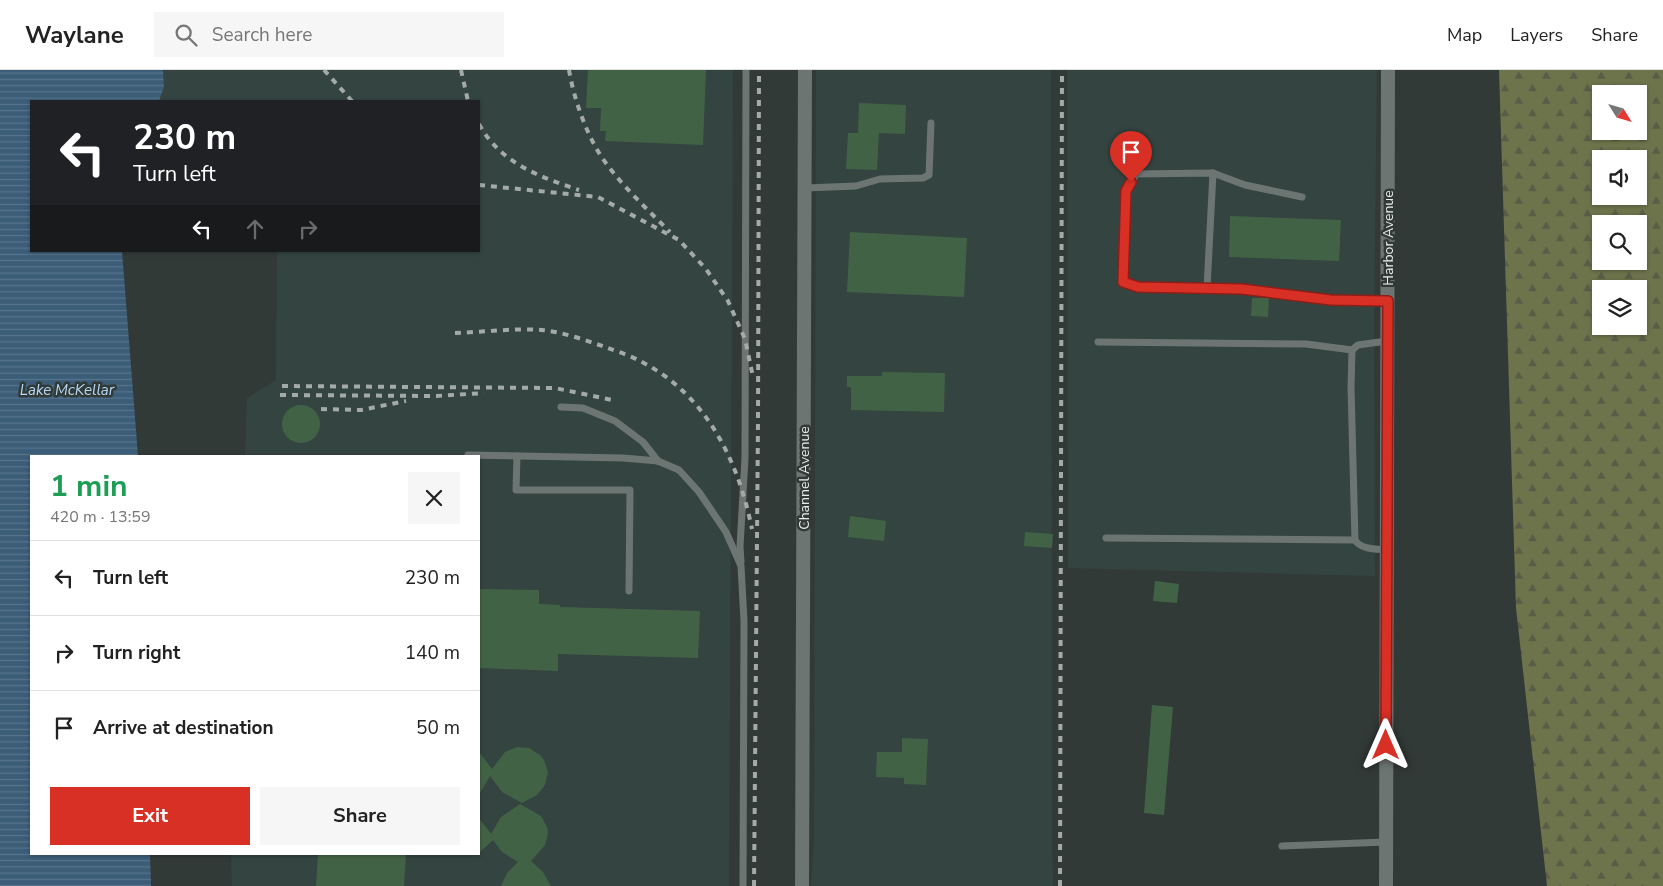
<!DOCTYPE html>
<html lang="en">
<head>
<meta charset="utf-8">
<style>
	body { margin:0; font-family:"Nunito Sans",sans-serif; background:#f6f6f6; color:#222; height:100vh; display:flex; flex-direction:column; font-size:19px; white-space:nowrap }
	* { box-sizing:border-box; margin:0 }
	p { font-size:16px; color:#767676 }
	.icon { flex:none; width:28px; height:28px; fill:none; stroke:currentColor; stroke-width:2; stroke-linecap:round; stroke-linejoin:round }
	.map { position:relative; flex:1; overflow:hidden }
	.sheet { position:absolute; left:30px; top:385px; width:450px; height:400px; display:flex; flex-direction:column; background:#fff; border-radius:0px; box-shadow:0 1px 4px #0004 }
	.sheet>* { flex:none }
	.hud { position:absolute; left:30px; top:30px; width:450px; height:152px; border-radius:0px; box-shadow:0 1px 4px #0004; background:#202124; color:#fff; overflow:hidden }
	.needle { width:32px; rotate:127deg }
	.controls { position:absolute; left:1592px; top:15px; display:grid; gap:10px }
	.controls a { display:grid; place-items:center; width:55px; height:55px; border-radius:0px; background:#fff; box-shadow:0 1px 4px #0004; font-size:25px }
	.pin { position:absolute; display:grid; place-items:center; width:42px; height:42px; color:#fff; margin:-51px -21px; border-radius:50% 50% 50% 0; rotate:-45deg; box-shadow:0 0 5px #0007 }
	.pin .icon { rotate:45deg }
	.me { position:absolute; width:55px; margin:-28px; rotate:0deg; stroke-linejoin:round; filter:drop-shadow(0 0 4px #0008) }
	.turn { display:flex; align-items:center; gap:18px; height:105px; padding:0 20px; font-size:22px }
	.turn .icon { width:65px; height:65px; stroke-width:2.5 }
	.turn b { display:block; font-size:35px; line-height:42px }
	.lanes { display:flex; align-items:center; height:48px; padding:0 20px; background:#0003; justify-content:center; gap:25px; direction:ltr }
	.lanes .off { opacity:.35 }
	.round { display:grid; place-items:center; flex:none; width:52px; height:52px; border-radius:0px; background:#f6f6f6 }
	.overview { display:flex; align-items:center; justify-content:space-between; height:85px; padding:0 20px }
	h1 { font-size:30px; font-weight:700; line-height:38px; color:#1e9e55 }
	.button { display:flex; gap:10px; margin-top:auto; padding:10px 20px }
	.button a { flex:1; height:58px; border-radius:0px; background:#d93025; color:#fff; font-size:20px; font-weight:700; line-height:58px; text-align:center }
	.button a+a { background:#f6f6f6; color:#222 }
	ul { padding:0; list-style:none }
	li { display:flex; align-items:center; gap:15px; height:75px; padding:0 20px; border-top:1px solid #e0e0e0 }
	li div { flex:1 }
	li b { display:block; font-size:19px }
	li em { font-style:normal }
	header { display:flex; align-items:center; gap:30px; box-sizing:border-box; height:70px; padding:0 25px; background:#fff; border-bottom:1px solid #e0e0e0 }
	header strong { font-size:24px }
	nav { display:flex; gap:28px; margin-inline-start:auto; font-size:18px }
	.search { width:350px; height:45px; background:#f6f6f6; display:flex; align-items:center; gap:12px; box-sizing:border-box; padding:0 18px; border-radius:0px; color:#767676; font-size:19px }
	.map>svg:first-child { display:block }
</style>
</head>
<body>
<header>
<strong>Waylane</strong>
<div class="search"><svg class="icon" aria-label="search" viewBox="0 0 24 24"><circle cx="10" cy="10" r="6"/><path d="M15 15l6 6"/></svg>Search here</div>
<nav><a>Map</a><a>Layers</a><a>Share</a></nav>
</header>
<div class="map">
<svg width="1663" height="816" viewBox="0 0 1663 816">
	<defs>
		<pattern id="forest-firs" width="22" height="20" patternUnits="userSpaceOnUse" patternTransform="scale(1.25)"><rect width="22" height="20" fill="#6d734a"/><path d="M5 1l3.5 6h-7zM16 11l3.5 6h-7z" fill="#595d48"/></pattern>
		<pattern id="water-rules" width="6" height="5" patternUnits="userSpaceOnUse" patternTransform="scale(1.25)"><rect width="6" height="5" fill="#3b5d78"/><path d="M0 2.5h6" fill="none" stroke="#57748b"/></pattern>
	</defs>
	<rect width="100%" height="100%" fill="#323a38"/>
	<g fill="#344440">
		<path d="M163,0h570l-4,816h-497l-1,-32h248v-398h-234l2,-58 29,-18 1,-129h202v-150h-320l5,-14z"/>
		<path d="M816,0h235l1,774 1,42h-242l3,-45z"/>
		<path d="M1067,0h310l-3,260 1,246 -307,-8z"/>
	</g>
	<path fill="url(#forest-firs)" fill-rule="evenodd" d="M1499,0h164v816h-116l-31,-278zM1601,24h38v37h-38zM1601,89h38v37h-38zM1601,154h38v37h-38zM1601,219h38v37h-38z"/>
	<path fill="url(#water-rules)" d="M0,0h163l1,17 -5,14h-128v150h91l16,205h-107v398h119l1,32h-151z"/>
	<g fill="#426246">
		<path d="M588,0h118l-3,75 -98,-4 1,-10h-6l1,-23h-15z"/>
		<path d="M859,33l47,2 -1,29 -26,-1 -2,37 -31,-1 2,-36h10z"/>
		<path d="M1230,146l111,4 -2,41 -110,-4z"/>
		<path d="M850,162l117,6 -3,59 -117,-5z"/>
		<path d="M1252,228h17l-1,19 -17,-1z"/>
		<path d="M882,302l63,1 -1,39 -93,-2v-23h-4v-11h35z"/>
		<circle cx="301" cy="354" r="19"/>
		<path d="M850,446l36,5 -2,20 -36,-4z"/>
		<path d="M1025,462l28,2 -1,14 -28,-2z"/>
		<path d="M1155,511l24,3 -2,19 -24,-2z"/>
		<path d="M479,519l60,1v14l21,1v2l140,4 -2,47 -140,-4v17l-79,-3z"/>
		<path d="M1152,635l21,2 -9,108 -20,-2z"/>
		<path d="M902,668l26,1 -2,46 -22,-1v-6l-28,-1 1,-25h25z"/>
		<path d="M517,677l12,1 11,7 4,5 4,12 -3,13 -8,10 -15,8 -20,-11 -12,-16 -11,19v-43l13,17 13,-17z"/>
		<path d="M520,734l21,12 6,11 1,6 -3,12 -14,16 12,11 8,14h-50l6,-13 11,-11 -16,-10 -9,-12 -14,13v-35l12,16 10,-17z"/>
		<path d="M318,784h88l-2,32h-88z"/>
	</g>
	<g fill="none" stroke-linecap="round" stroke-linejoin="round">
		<g stroke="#6d7573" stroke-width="7">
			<path d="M805,118l51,-2 24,-7 43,-1 6,-3 2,-52"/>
			<path d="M1302,127l-57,-12 -32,-12 -77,1 -9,17 -4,91 15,5 104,2 89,11 57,1"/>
			<path d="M1207,218l6,-115"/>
			<path d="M1098,272l208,2 46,6"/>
			<path d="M561,337l22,1 32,13 28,21 15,19"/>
			<path d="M468,385l155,3 35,3 21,9 20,22 27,40 15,34 3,55 -1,265"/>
			<path d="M517,386l-1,34h114l-1,101"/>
			<path d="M1106,468l249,2"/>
			<path d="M1387,480c-10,-1 -26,0 -32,-10l-4,-153 1,-37 6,-5 29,-4"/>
			<path d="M741,492l-1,-15 5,-89 1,-388"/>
			<path d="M1282,776l104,-4"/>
		</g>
		<g stroke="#6d7573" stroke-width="14">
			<path d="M802,816l3,-816"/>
			<path d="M1386,816l2,-816"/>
		</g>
		<g stroke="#a4aaa8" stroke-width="4" stroke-dasharray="6 6" stroke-linecap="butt">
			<path d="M324,0l28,31"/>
			<path d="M461,0l7,31"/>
			<path d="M569,0c5,29 17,64 34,89 19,27 44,50 67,73"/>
			<path d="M479,54c21,39 61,53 100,66"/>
			<path d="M479,115l119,12 81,43 27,29 22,32 17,38 8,38"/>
			<path d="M455,263c28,-1 60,-5 87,-3 21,2 43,10 63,17 11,4 24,8 35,14 66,33 98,99 112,168"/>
			<path d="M282,316l273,2 57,12"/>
			<path d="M280,325l156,1 48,-3"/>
			<path d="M321,339l40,1 45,-9"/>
			<path d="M754,816l4,-464 1,-352"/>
			<path d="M1060,816l2,-816"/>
		</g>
	</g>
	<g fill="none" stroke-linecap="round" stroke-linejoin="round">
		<defs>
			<path id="route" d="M1131,112l-5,9 -3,91 15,5 104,2 89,11 57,1 -2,444"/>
		</defs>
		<use href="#route" stroke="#8d1f18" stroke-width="12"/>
		<use href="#route" stroke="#d93025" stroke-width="9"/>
	</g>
	<g text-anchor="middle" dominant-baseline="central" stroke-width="5" stroke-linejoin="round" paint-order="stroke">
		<g font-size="14" fill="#e7ecea" stroke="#323a38">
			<text transform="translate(1388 168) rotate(-90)">Harbor Avenue</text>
			<text transform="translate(804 408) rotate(-90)">Channel Avenue</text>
		</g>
		<g font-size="15" font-style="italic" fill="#b6d9f5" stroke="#323a38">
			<text x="67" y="320">Lake McKellar</text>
		</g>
	</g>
</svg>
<div class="controls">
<a><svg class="needle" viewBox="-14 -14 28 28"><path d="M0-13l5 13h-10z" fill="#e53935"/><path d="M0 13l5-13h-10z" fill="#767676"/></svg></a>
<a><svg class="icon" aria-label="sound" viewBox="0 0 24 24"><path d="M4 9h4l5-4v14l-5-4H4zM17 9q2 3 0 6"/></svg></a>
<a><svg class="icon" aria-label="search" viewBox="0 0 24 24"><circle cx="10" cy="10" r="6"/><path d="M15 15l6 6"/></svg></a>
<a><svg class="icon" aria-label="layers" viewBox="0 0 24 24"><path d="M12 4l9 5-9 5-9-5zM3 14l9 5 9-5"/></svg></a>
</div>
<div class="pin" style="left:1131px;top:112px;background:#d93025"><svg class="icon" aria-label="arrive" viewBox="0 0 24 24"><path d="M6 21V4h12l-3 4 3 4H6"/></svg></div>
<svg class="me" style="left:1386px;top:675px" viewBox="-20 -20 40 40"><path d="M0-17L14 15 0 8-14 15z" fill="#d93025" stroke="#fff" stroke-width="4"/></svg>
<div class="hud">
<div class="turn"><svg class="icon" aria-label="left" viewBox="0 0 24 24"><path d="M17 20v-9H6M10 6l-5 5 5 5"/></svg><div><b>230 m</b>Turn left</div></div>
<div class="lanes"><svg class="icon" aria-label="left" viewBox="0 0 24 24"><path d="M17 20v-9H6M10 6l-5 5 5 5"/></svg><svg class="icon off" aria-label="ahead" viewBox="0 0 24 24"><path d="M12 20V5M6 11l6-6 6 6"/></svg><svg class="icon off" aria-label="right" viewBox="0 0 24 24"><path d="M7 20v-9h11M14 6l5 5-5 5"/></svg></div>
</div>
<section class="sheet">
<div class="overview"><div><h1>1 min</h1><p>420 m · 13:59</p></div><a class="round"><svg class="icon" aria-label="close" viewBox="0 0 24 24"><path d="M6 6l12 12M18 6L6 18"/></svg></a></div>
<ul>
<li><svg class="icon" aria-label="left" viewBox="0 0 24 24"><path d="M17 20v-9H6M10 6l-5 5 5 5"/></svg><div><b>Turn left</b></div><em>230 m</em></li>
<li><svg class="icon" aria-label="right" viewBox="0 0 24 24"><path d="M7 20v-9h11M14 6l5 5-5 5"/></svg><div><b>Turn right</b></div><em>140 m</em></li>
<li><svg class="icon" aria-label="arrive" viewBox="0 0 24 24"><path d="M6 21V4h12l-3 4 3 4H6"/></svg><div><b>Arrive at destination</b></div><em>50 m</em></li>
</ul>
<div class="button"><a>Exit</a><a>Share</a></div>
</section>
</div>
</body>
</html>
